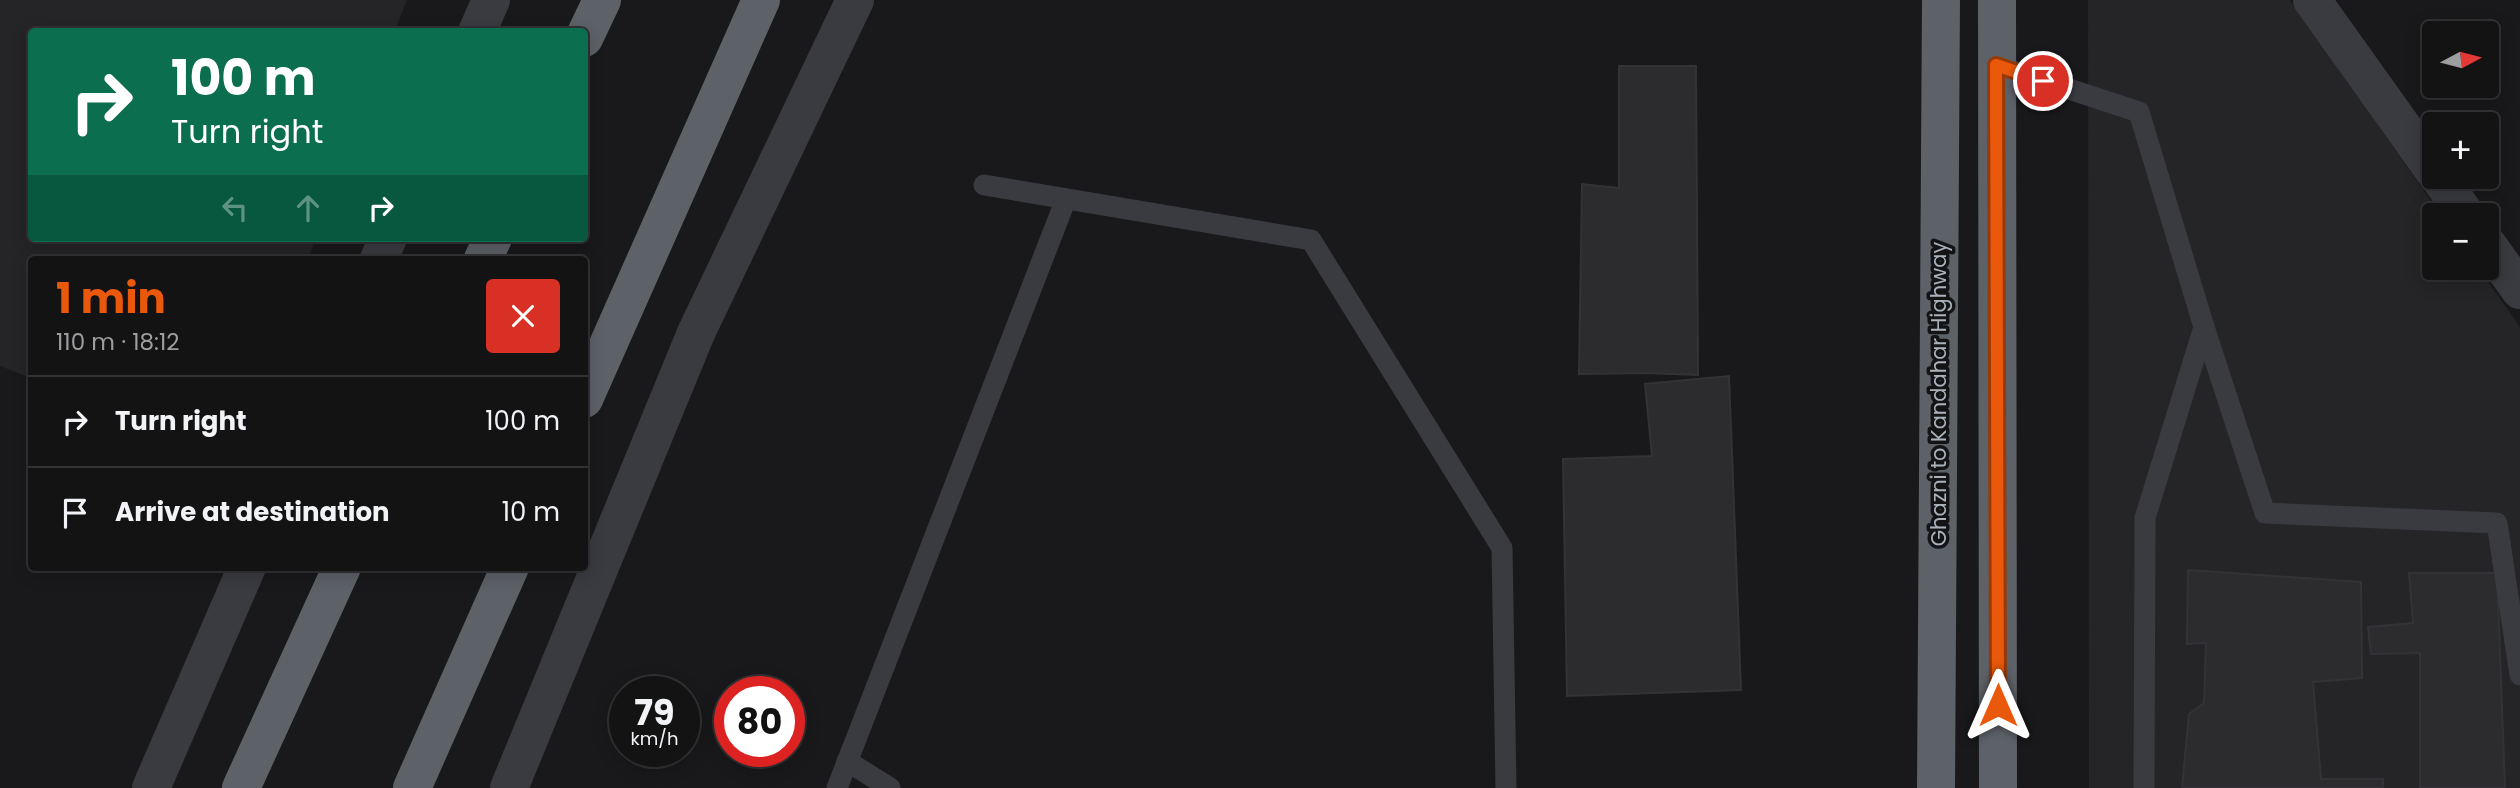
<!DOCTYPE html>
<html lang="en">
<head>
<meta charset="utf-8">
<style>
	body { margin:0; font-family:Poppins,sans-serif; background:#202022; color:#f1f3f6; height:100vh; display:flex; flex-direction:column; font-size:26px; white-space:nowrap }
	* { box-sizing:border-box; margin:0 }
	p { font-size:23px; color:#9d9ea0 }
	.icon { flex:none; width:38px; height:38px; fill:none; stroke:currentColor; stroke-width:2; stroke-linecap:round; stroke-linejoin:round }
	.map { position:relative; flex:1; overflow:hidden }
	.sheet { position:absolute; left:28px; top:256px; width:560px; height:315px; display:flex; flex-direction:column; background:#131314; border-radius:7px; box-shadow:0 4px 18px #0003,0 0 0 2px #323234 }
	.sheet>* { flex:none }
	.hud { position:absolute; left:28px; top:28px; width:560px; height:214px; border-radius:7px; box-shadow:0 4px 18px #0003,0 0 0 2px #323234; background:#0b6e4f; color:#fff; overflow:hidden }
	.needle { width:46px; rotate:83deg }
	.buttons { position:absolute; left:2422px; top:21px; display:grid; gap:14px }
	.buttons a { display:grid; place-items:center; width:77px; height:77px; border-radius:7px; background:#131314; box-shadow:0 4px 18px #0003,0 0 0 2px #323234; font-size:35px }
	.speed { position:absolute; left:609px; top:676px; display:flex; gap:14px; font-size:35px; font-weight:700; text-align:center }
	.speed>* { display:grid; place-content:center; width:91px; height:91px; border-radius:50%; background:#131314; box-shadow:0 4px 18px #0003,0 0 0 2px #323234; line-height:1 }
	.speed small { font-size:18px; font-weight:400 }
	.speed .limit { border:10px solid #d22; background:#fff; color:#111 }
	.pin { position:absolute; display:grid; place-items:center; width:60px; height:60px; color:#fff; margin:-30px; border:4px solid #fff; border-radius:50%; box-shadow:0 2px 7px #0007 }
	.me { position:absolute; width:77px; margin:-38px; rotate:0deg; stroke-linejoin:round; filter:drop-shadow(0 0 5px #0008) }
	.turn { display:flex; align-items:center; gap:24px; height:147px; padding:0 28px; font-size:32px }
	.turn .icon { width:91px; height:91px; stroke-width:2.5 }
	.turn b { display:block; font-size:49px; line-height:60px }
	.lanes { display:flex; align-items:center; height:66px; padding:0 28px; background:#0003; justify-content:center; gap:35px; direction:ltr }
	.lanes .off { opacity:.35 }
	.round { display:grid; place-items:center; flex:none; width:74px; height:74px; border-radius:7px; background:#202022 }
	.summary { display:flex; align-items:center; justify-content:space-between; height:119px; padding:0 28px }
	h1 { font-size:42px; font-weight:700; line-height:52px; color:#ea580c }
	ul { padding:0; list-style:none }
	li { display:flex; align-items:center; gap:21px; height:91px; padding:0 28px; border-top:2px solid #323234 }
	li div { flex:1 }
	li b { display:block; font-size:26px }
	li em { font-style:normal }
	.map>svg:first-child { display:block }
</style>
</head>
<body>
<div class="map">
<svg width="2520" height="788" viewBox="0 0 2520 788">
	<rect width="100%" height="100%" fill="#19191b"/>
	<g fill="#252528">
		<path d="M0,0h407l-12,31 -363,1v206h284l-8,21h-276l-1,119 -31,-12z"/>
		<path d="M2088,0h202l151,215h-7v53h44l42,59v461h-431z"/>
	</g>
	<g fill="#2c2c2f" stroke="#333337" stroke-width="2">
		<path d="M1619,66h77l2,309 -53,-2 -66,1 3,-190 37,4z"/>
		<path d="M1729,376l12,314 -174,6 -4,-237 89,-3 -7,-72z"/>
		<path d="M2188,570l173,12 1,96 -49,4 8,97h62v9h-201l7,-74 15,-11 2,-60 -19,1z"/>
		<path d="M2409,573h88l8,215h-85v-135l-49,1 -3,-27 45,-4z"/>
	</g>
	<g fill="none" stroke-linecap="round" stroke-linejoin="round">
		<g stroke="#393b40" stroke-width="21">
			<path d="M1996,65l143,47 65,215 -59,191 -1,270"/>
			<path d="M984,185l327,55 191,308 4,240"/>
			<path d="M2204,327l61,186 232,10 23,152"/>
			<path d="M847,761l43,27"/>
			<path d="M837,788l229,-589"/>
		</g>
		<g stroke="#393b40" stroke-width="38">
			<path d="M2312,0l122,171"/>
			<path d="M2439,177l27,38"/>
			<path d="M2487,244l33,46"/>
		</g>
		<g stroke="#393b40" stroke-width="38">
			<path d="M477,32l14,-32"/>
			<path d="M379,259l9,-21"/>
			<path d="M151,788l96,-221"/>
			<path d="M509,788l187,-455 159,-333"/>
		</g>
		<g stroke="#5d6168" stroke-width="38">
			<path d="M1997,0l1,788"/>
			<path d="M584,38l18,-38"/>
			<path d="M483,259l10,-21"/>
			<path d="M584,399l177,-399"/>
			<path d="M241,788l101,-221"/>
			<path d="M412,788l98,-221"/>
			<path d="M1936,788l5,-788"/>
		</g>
	</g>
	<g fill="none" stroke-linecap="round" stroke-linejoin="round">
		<defs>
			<path id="route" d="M1998,705l-2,-640 47,16"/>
		</defs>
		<use href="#route" stroke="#983908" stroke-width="18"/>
		<use href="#route" stroke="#ea580c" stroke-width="12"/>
	</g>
	<g text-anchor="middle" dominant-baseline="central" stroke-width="7" stroke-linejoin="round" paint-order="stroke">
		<g font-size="21" fill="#aab1bb" stroke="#141416">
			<text transform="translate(1938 394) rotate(-90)">Ghazni to Kandahar Highway</text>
		</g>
	</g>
</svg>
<div class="buttons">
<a><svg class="needle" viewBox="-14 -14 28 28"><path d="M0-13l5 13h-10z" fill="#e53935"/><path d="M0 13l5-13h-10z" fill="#9d9ea0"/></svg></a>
<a>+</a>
<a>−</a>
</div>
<div class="speed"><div>79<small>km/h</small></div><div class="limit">80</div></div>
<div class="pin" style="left:2043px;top:81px;background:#d93025"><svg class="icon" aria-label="arrive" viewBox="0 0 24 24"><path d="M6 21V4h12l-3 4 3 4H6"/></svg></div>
<svg class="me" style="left:1998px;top:705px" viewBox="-20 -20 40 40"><path d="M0-17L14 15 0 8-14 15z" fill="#ea580c" stroke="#fff" stroke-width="4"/></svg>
<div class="hud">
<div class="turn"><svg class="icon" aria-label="right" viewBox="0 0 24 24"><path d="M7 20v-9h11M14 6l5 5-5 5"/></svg><div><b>100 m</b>Turn right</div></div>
<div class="lanes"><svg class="icon off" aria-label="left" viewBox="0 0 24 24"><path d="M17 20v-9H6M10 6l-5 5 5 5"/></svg><svg class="icon off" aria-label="ahead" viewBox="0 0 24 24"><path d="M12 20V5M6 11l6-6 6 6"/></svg><svg class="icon" aria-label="right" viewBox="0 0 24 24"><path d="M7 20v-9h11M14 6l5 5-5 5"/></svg></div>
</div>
<section class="sheet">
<div class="summary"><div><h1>1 min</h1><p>110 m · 18:12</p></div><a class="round" style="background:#d93025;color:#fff"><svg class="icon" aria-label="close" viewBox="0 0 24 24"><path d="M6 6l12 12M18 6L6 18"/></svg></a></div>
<ul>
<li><svg class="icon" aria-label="right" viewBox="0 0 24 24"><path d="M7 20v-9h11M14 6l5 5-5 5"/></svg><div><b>Turn right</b></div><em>100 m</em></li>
<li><svg class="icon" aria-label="arrive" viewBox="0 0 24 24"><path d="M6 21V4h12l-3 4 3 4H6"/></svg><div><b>Arrive at destination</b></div><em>10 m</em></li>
</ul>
</section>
</div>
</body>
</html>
